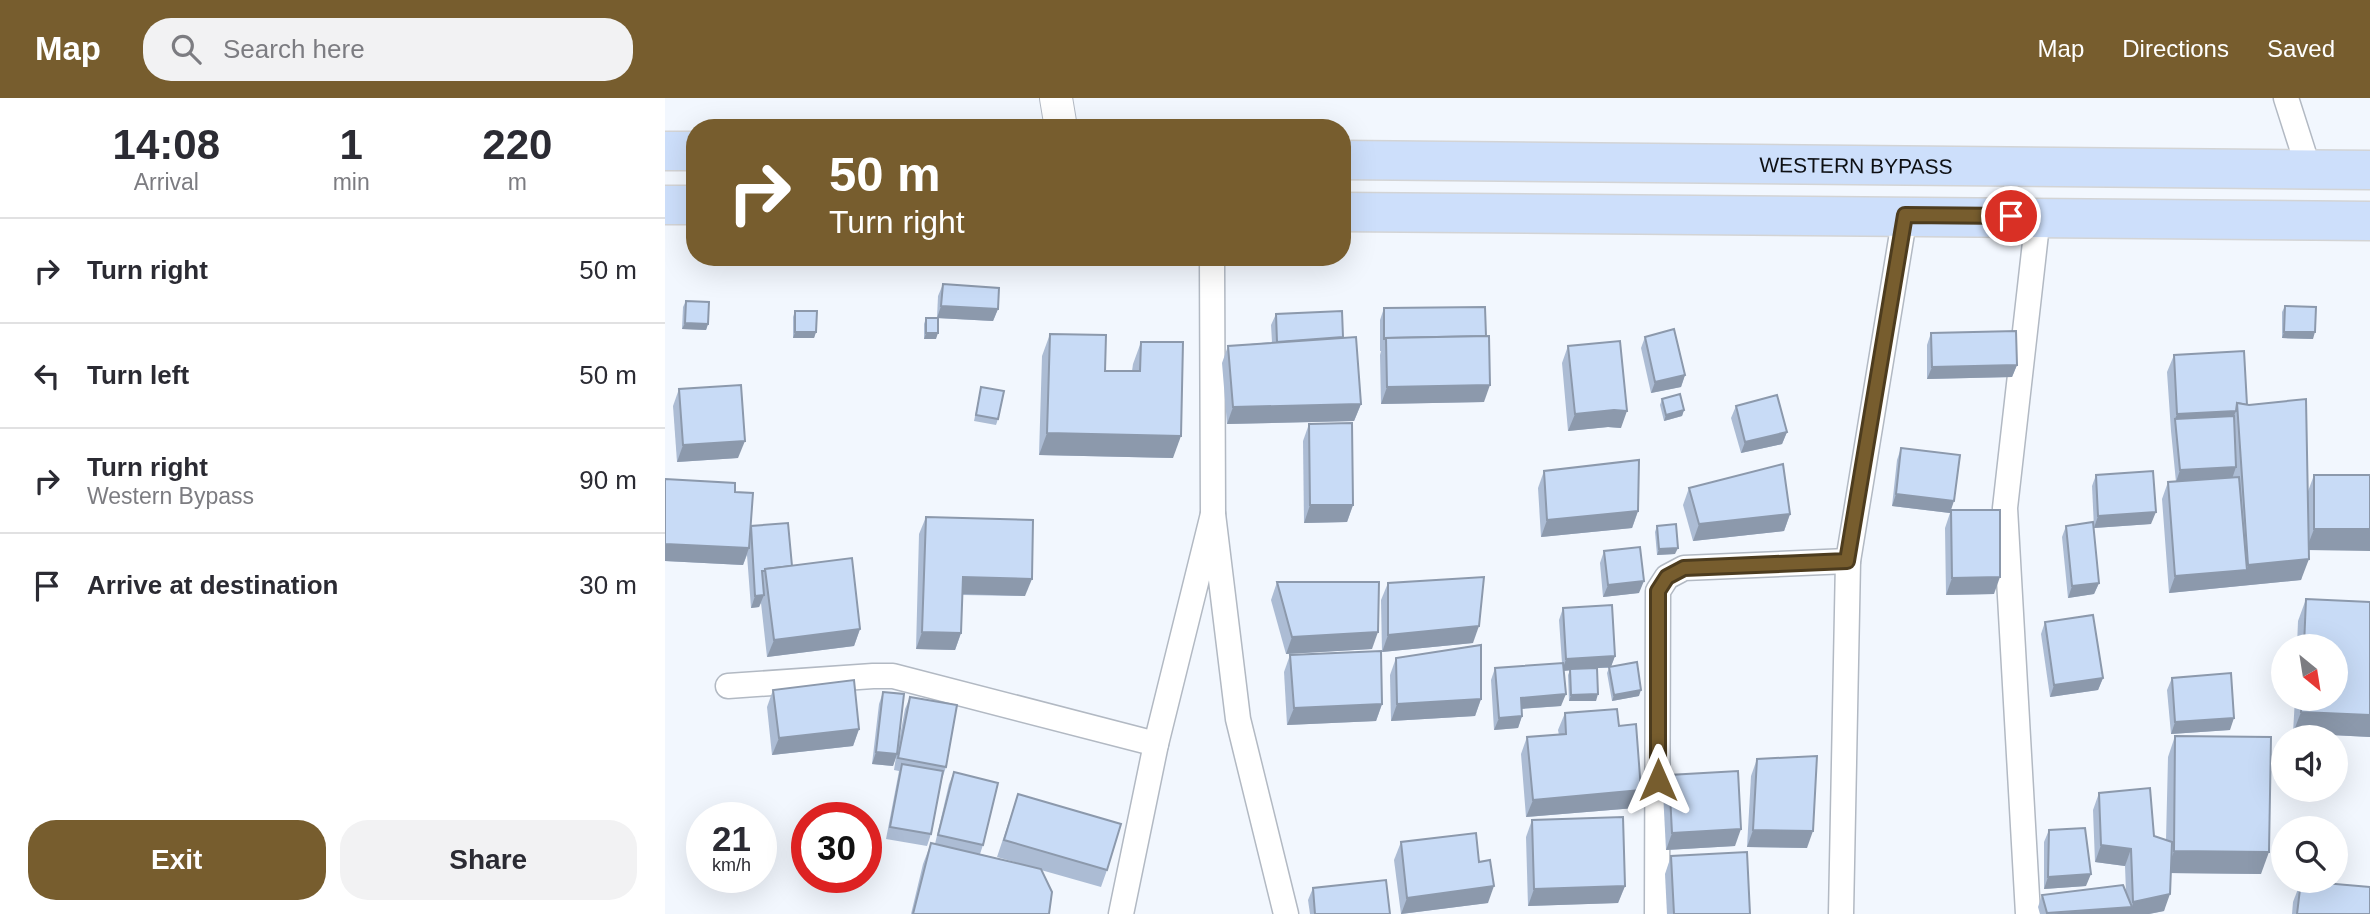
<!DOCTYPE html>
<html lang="en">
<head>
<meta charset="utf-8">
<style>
	body { margin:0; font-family:Helvetica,sans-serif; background:#f2f2f3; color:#2b2b33; height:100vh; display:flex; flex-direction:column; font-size:26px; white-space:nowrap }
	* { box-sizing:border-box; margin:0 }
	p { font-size:23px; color:#7c7c81 }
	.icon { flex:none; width:38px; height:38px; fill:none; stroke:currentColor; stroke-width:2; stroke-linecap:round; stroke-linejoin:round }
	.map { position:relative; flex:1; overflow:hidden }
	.panel { display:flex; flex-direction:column; background:#fff; width:665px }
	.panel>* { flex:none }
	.top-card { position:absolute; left:21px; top:21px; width:665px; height:147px; border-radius:28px; box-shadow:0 7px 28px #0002; background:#775d2e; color:#fff; overflow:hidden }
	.needle { width:46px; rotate:150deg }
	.controls { position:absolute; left:1606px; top:536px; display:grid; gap:14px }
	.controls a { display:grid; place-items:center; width:77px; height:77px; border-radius:50%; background:#fff; box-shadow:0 7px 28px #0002; font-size:35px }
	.speed { position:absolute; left:21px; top:704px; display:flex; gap:14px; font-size:35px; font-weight:700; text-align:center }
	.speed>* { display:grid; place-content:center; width:91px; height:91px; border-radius:50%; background:#fff; box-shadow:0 7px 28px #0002; line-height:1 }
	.speed small { font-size:18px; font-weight:400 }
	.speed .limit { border:10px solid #d22; background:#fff; color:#111 }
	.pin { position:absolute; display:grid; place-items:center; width:60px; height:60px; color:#fff; margin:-30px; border:4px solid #fff; border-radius:50%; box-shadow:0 2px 7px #0007 }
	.me { position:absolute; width:77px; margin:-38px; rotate:0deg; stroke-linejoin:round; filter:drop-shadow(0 0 5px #0008) }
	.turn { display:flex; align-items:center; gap:24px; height:147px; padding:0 28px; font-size:32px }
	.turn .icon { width:91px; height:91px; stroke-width:2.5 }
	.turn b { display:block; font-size:49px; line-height:60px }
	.eta { display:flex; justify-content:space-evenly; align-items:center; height:119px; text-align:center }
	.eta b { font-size:42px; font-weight:800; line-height:49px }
	.button { display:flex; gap:14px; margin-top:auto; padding:14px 28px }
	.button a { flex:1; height:80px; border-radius:28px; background:#775d2e; color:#fff; font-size:28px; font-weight:800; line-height:80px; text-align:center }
	.button a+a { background:#f2f2f3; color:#2b2b33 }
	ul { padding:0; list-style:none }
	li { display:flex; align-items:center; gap:21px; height:105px; padding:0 28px; border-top:2px solid #e1e1e2 }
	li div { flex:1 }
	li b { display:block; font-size:26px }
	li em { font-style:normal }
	header { display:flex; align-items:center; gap:42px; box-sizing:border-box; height:98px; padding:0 35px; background:#775d2e; color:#fff }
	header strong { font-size:33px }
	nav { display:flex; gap:38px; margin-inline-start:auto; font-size:24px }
	.search { width:490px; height:63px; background:#f2f2f3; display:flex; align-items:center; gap:18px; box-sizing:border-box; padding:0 24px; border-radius:28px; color:#7c7c81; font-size:26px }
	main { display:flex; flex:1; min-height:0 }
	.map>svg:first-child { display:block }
</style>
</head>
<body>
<header>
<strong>Map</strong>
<div class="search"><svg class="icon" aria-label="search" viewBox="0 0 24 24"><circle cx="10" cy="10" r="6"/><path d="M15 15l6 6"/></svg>Search here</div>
<nav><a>Map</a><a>Directions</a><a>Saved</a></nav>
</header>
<main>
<section class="panel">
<div class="eta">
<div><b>14:08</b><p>Arrival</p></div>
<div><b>1</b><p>min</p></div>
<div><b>220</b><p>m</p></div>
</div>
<ul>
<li><svg class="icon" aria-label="right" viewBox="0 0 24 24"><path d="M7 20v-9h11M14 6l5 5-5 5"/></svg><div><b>Turn right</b></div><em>50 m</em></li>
<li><svg class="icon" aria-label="left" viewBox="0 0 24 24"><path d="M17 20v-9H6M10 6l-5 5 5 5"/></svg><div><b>Turn left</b></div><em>50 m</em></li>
<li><svg class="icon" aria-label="right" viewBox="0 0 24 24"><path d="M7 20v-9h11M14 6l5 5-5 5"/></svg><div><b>Turn right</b><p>Western Bypass</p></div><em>90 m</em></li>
<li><svg class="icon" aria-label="arrive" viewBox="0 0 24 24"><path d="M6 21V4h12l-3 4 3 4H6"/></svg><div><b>Arrive at destination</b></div><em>30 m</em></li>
</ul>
<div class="button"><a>Exit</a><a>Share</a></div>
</section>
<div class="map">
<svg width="1705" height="816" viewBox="0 0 1705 816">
	<rect width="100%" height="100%" fill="#f2f7fe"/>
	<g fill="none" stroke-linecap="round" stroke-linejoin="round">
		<defs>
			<g id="minor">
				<path d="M1621,0l23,72"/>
				<path d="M547,159l1,257"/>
				<path d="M63,588l145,-10h20l263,68"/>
				<path d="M456,816l35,-170 57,-230 25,205 48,195"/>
				<path d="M992,816l1,-323 9,-14 17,-9 164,-7"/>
				<path d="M1176,816l7,-353 57,-346"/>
				<path d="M1363,816l-23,-406 33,-292"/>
			</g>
			<path id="tertiary" d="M391,0l5,30"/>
			<g id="primary">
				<path d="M0,53h30"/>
				<path id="s1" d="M677,62l1028,10"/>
				<path d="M0,107h30"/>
				<path d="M677,114l1028,9"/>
			</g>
		</defs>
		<use href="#minor" stroke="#b2b9c3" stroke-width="27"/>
		<use href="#tertiary" stroke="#b2b9c3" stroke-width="34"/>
		<use href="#primary" stroke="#d3d4d5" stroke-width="41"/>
		<use href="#minor" stroke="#fff" stroke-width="24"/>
		<use href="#tertiary" stroke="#fff" stroke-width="32"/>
		<use href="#primary" stroke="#cddffb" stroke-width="38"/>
	</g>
	<g fill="#acbcd4">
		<path d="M278,186l55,25 -5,12 -56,-3 1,-22z"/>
		<path d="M21,203l22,23 -2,6 -24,-1 1,-22z"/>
		<path d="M1620,208l28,33 -31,-1v-26z"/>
		<path d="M719,210l100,94 -103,2 -1,-49 1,-4h-1v-31z"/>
		<path d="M130,213l21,21 -2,6h-21v-21z"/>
		<path d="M611,216l67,23 18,67 -7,17 -127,3 -5,-61 6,-17 44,-4 -1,-17z"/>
		<path d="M261,220l10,21h-12v-15z"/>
		<path d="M1266,235l86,32 -5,12 -85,2v-34z"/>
		<path d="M385,236l55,37h27l1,-7 8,-22 32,116 -134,-3 3,-99z"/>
		<path d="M980,239l40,38 -4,12 -30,6 -10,-45z"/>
		<path d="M903,248l53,82 -13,-1 -40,4 -6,-68z"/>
		<path d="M1509,257l73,50 60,89 7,-19h56l-62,75 -7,30 -132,13 -7,-94 6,-17h8l-5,-51 -4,-59z"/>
		<path d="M316,289l17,32 -2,6 -22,-4z"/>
		<path d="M14,291l59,69 -61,4 -4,-56z"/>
		<path d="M997,301l22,11 -2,6 -18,5 -4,-16z"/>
		<path d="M1071,308l51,26 -5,12 -41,9 -10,-35z"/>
		<path d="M644,326l44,81 -6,17 -43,1 -1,-82z"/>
		<path d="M1236,350l50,62 43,84 -48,1 -1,-67 5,-15 -58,-7 5,-46z"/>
		<path d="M879,373l94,40 -6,17 -91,9 -3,-49z"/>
		<path d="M1431,377l55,49 -57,4 -2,-42z"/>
		<path d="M0,381l70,13 16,34 109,103 -6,17 -87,11 -6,-54 -2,4 -8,1 -4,-53 -4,10 -78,-4z"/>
		<path d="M1024,390l101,26 -6,17 -91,10 -10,-36z"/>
		<path d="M261,419l99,79 -63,-1 -1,38 -6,17 -39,-1 3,-115z"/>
		<path d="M992,428l18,28 -18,1 -2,-23z"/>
		<path d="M1401,428l33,57 -5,11 -26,4 -6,-61z"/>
		<path d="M939,453l35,42 -36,4 -3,-34z"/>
		<path d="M612,484l95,67 -86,5 -15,-54z"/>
		<path d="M723,485l85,60 -91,9 -1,-52z"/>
		<path d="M1641,501l64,3v135l-77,-4 2,-35h41v-52h-39l1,-25z"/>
		<path d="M898,510l52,48 -4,10 28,30 -27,5 -5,-28 2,-5h-12l-1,33h-27l-1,-26 2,-5 -6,1 -3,35 -39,3v7l-4,12 -24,2 -3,-50 4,-12 67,-5 -3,-43z"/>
		<path d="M1380,524l58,56 -5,12 -48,7 -9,-63z"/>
		<path d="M625,557l92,49 -6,17 -89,4 -3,-53z"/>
		<path d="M731,560l85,41 -6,17 -84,5 -1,-46z"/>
		<path d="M1507,580l58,52 -59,4 -4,-44z"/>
		<path d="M108,592l86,39 -6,17 -81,9 -5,-48z"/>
		<path d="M218,594l15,55 7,-38 5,-12 36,70 -4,12 -11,55 -4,12 -41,-7 13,-68 -5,-1 2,-13 -3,9 -21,-2 7,-60z"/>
		<path d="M900,615l54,13 22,64 -6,18 -109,9 -5,-63 6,-17 32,-2 -1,-5z"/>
		<path d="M1510,638l86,138 -90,-1 -7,38 -15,3h-109l-2,-7 4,-12 84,-3 -1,-26 -30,-4 -2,-52 6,-17 55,43 12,5 2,-84z"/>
		<path d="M1092,661l50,89 -60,-1 4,-71z"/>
		<path d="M289,674l29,73 -3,9 55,14 -38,-11 21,-63 89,76 -6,17 -60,-17 8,44h-138l12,-50 8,-21 4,1 14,-60z"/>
		<path d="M1004,677l66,71 -69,4 -3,-58z"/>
		<path d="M867,722l93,66 -7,17 -90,3 -2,-69z"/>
		<path d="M1384,732l37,56 -42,3v-47z"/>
		<path d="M736,744l78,20 9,41 -87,11 -7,-54z"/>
		<path d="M1006,758l79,58h-83l-2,-40z"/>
		<path d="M1636,783l69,33h-78l1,-12z"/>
		<path d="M648,790l77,26h-80l-2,-14z"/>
	</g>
	<g fill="#8c99ac">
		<path d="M276,208l57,3 -5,12 -56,-3z"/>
		<path d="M20,225l23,1 -2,6 -24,-1z"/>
		<path d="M130,234h21l-2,6h-21z"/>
		<path d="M1619,234h31l-2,7 -31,-1z"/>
		<path d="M261,235h12l-2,6h-12z"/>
		<path d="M1352,267l-5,12 -85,2 5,-12z"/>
		<path d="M1020,277l-4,12 -30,6 4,-11z"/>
		<path d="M825,287l-6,17 -103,2 6,-17z"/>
		<path d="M696,306l-7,17 -127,3 6,-17z"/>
		<path d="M949,312l13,1 -6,17 -13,-1 -40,4 7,-17z"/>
		<path d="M1019,312l-2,6 -18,5 2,-6z"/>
		<path d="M1571,313l-7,17 -54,-9 2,-5z"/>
		<path d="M1122,334l-5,12 -41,9 4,-11z"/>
		<path d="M382,335l134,3 -8,22 -134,-3z"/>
		<path d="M80,343l-7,17 -61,4 6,-17z"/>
		<path d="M1571,369l-4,12 -56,3 4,-12z"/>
		<path d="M1231,396l58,7 -4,12 -58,-7z"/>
		<path d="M645,407h43l-6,17 -43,1z"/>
		<path d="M973,413l-6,17 -91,9 6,-17z"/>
		<path d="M1491,414l-5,12 -57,4 4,-12z"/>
		<path d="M1125,416l-6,17 -91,10 6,-17z"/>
		<path d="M1649,431h56v22l-64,-1z"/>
		<path d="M0,446l84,4 -6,17 -78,-4z"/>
		<path d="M1013,450l-3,6 -18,1 2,-6z"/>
		<path d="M1644,461l-8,21 -132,13 6,-17 72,-6 1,-5z"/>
		<path d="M298,479l69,2 -7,17 -68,-2z"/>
		<path d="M1335,479l-6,17 -48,1 6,-17z"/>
		<path d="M979,483l-5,12 -36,4 5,-12z"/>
		<path d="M1434,485l-5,11 -26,4 4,-12z"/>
		<path d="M99,497l-5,12 -8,1 4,-12z"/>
		<path d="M814,528l-6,17 -91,9 6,-17z"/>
		<path d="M195,531l-6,17 -87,11 7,-17z"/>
		<path d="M257,534l39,1 -6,17 -39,-1z"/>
		<path d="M713,534l-6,17 -86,5 6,-17z"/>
		<path d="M950,558l-4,11 -49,4 4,-12z"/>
		<path d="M1438,580l-5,12 -48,7 4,-12z"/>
		<path d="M976,592l-2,6 -27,5 2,-6z"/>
		<path d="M901,596l-5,12 -44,3 4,-11z"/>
		<path d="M933,596l-2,7h-27l2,-6z"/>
		<path d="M816,601l-6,17 -84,5 6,-17z"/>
		<path d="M717,606l-6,17 -89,4 7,-17z"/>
		<path d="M1636,614l69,3v22l-77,-4z"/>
		<path d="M857,618l-4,12 -24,2 5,-12z"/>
		<path d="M1569,620l-4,12 -59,4 4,-12z"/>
		<path d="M194,631l-6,17 -81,9 7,-17z"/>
		<path d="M211,654l21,2 -4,12 -21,-2z"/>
		<path d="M976,692l-6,18 -109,9 7,-17z"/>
		<path d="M1076,731l-6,17 -69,4 6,-17z"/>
		<path d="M1088,732l60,1 -6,17 -60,-1z"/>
		<path d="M1436,747l30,4 -6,17 -30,-4z"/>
		<path d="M1509,753l95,1 -8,22 -95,-1z"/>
		<path d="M1426,776l-5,12 -42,3 4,-12z"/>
		<path d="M829,788l-6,17 -87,11 6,-16z"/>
		<path d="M960,788l-7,17 -90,3 6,-17z"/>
		<path d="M1505,796l-6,17 -15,3h-102l85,-7 1,-5z"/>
	</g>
	<g fill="#c8dbf6" stroke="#8c99ac" stroke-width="2">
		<path d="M278,186l56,4 -1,21 -57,-3z"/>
		<path d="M21,203l23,1 -1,22 -23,-1z"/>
		<path d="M1620,208l31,1 -1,25h-31z"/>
		<path d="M820,209l1,29 -100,2v1h-2v-31z"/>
		<path d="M130,213h22l-1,21h-21z"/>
		<path d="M677,213l1,26 -66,5 -1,-28z"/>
		<rect x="261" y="220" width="12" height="15"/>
		<path d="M1009,231l11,46 -30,7 -10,-45z"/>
		<path d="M1351,233l1,34 -85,2 -1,-34z"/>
		<path d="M385,236l56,1 -1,36h35l1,-29h42l-2,94 -134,-3z"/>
		<path d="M824,238l1,49 -103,2 -1,-49z"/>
		<path d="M691,239l5,67 -128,3 -5,-61z"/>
		<path d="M955,243l7,70 -13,-1 -39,4 -7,-68z"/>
		<path d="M1579,253l3,54 -10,-2 -1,8 -59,3 -3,-59z"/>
		<path d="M76,287l4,56 -62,4 -4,-56z"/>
		<path d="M316,289l23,4 -6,28 -22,-4z"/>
		<path d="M1015,296l4,16 -18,5 -4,-16z"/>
		<path d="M1112,297l10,37 -42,10 -9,-36z"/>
		<path d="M1641,301l3,160 -61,6 -11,-162 12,2z"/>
		<path d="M1569,318l2,51 -56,3 -5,-51z"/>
		<path d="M687,325l1,82h-43l-1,-81z"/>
		<path d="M1236,350l59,7 -6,46 -58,-7z"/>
		<path d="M974,362l-1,51 -91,9 -3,-49z"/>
		<path d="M1118,366l7,50 -91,10 -10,-36z"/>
		<path d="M1488,373l3,41 -58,4 -2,-41z"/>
		<rect x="1649" y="377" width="56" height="54"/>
		<path d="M1574,379l8,93 -72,6 -7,-94z"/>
		<path d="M0,381l70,4v9l18,1 -4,55 -84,-4z"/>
		<path d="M1286,412h49v67l-48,1z"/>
		<path d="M261,419l107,3 -1,59 -69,-2 -2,56 -39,-1z"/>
		<path d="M1428,424l6,61 -27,3 -6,-60z"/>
		<path d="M123,425l4,43 -27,3v2h-3l2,24 -9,1 -4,-70z"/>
		<path d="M1011,426l2,24 -19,1 -2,-23z"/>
		<path d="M975,449l4,34 -36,4 -4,-34z"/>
		<path d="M187,460l8,71 -86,11 -9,-71z"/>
		<path d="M819,479l-5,49 -91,9v-52z"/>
		<path d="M612,484h102l-1,50 -86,5z"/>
		<path d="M1641,501l64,3v113l-69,-3 1,-14h34v-52h-32z"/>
		<path d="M947,507l3,51 -49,3 -3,-51z"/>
		<path d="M1428,517l10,63 -49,7 -9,-63z"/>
		<path d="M816,547v54l-84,5 -1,-46z"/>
		<path d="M716,553l1,53 -88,4 -4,-53z"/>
		<path d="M972,564l4,28 -27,5 -5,-28z"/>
		<path d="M898,565l3,31 -45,4 1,18 -23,2 -4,-50z"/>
		<path d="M932,570l1,26 -27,1 -1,-26z"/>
		<path d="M1566,575l3,45 -59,4 -3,-44z"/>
		<path d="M189,582l5,49 -80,9 -6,-48z"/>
		<path d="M218,594l21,2 -7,60 -21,-2z"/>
		<path d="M245,599l47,8 -11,62 -48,-9z"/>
		<path d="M952,611l2,17 17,-2 5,66 -108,10 -6,-63 39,-3 -1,-21z"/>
		<path d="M1510,638l96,1 -2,115 -95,-1z"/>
		<path d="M1152,658l-4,75 -60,-1 4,-71z"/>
		<path d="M237,666l41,7 -12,63 -41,-7z"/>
		<path d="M1073,673l3,58 -69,4 -3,-58z"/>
		<path d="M289,674l44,11 -15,62 -45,-10z"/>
		<path d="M1485,690l4,48 18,6 -2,52 -37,8 -2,-53 -30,-4 -2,-52z"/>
		<path d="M353,696l103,30 -14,46 -103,-30z"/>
		<path d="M958,719l2,69 -91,3 -2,-69z"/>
		<path d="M1420,730l6,46 -43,3 1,-47z"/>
		<path d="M811,735l3,29 11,-2 4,26 -87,12 -6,-56z"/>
		<path d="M266,745l110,26 11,23 -3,22h-136z"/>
		<path d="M1082,754l3,62h-76l-3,-58z"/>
		<path d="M721,782l4,34h-75l-2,-26z"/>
		<path d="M1636,783l69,6v27h-73z"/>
		<path d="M1458,787l9,22 -85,6 -5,-18z"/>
	</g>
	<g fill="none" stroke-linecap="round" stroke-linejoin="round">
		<defs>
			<path id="route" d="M993,682v-189l9,-14 17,-9 163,-7 58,-346 106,1"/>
		</defs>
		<use href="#route" stroke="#4d3c1e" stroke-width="18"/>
		<use href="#route" stroke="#775d2e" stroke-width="12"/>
	</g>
	<g text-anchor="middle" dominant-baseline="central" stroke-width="5" stroke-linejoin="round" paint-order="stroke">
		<g font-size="21" fill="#0d0f13" stroke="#f2f7fe">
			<text stroke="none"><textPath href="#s1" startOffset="514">WESTERN BYPASS</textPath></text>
		</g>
	</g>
</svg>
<div class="controls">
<a><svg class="needle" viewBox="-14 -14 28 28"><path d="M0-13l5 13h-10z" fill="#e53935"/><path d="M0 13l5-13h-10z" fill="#7c7c81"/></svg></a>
<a><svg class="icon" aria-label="sound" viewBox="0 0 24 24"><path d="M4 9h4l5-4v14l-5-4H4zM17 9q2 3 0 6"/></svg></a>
<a><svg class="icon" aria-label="search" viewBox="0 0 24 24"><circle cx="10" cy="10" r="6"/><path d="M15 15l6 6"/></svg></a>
</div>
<div class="speed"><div>21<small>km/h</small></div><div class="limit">30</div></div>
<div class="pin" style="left:1346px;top:118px;background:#d93025"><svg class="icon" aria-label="arrive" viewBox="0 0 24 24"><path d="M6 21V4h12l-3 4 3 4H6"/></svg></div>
<svg class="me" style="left:993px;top:682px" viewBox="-20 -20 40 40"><path d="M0-17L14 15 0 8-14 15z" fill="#775d2e" stroke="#fff" stroke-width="4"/></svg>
<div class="top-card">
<div class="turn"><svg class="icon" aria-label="right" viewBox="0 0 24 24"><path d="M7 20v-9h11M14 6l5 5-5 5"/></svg><div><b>50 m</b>Turn right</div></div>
</div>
</div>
</main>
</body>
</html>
